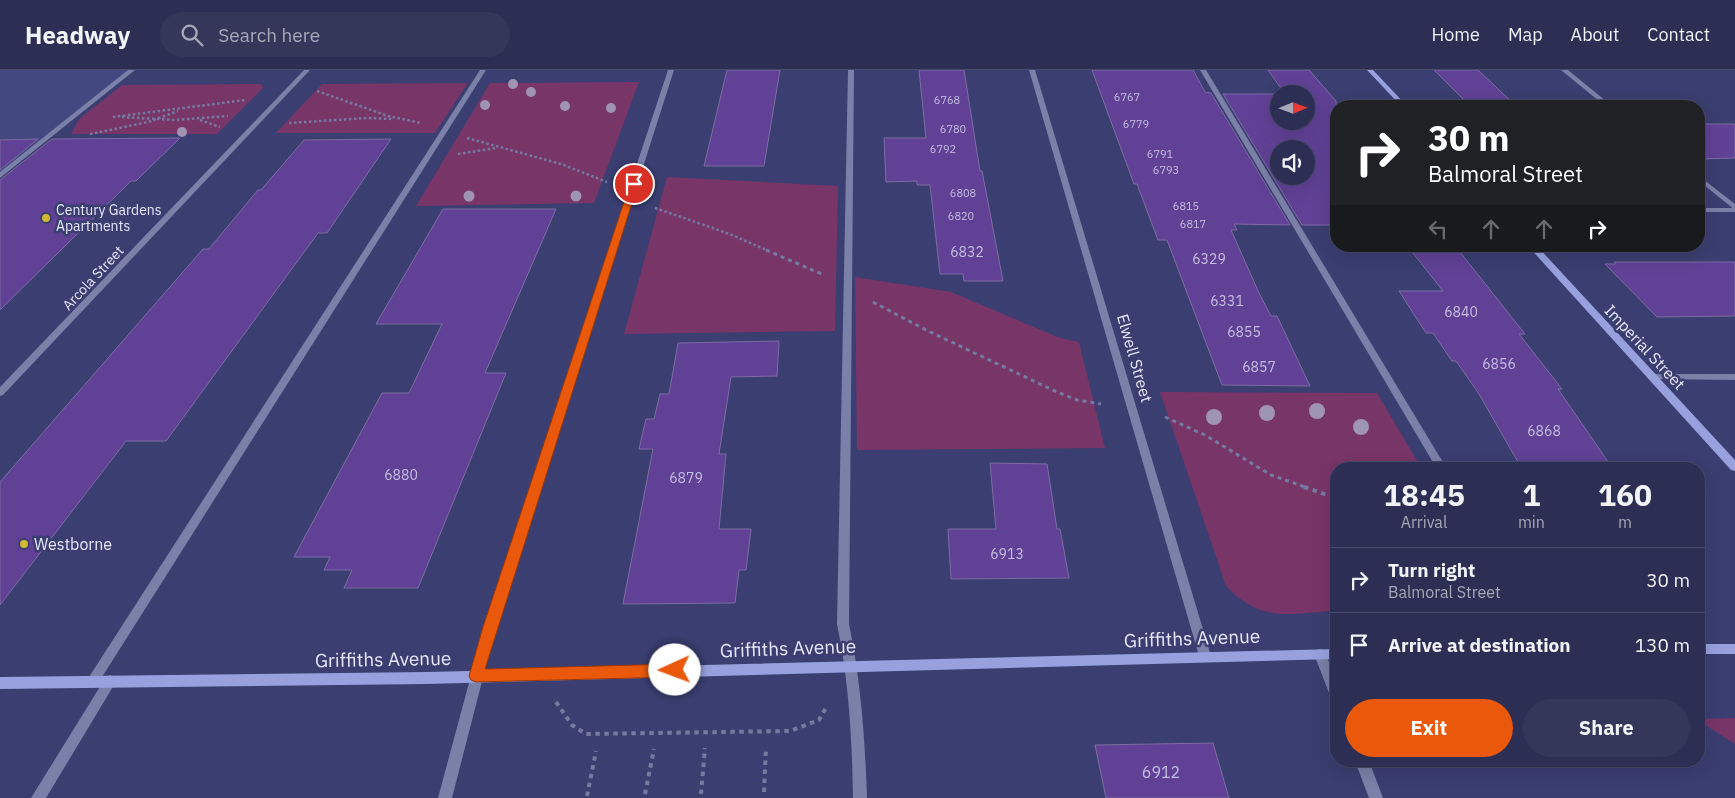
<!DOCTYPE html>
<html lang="en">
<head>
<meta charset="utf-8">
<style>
	body { margin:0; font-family:"IBM Plex Sans",sans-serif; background:#34365a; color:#f1f3f6; height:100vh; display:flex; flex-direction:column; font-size:19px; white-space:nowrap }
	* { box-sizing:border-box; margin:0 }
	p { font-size:16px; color:#a6a8b8 }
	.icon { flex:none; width:28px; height:28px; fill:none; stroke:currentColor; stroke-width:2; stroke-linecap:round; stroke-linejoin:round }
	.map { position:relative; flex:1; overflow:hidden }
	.details { position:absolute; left:1330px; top:392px; width:375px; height:305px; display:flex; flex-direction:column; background:#2c2e54; border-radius:20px; box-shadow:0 5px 20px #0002,0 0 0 1px #484a6b }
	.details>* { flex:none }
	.banner { position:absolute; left:1330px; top:30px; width:375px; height:152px; border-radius:20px; box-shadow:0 5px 20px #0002,0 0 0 1px #484a6b; background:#202124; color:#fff; overflow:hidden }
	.needle { width:32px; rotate:89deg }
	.buttons { position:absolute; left:1270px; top:15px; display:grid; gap:10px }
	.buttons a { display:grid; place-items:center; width:45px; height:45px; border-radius:50%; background:#2c2e54; box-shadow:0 5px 20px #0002,0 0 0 1px #484a6b; font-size:25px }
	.pin { position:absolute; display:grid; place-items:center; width:42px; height:42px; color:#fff; margin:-21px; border:2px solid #fff; border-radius:50%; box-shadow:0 1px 5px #0007 }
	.me { position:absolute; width:55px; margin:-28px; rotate:268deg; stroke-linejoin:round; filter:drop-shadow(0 0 4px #0008) }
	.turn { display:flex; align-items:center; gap:18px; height:105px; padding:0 15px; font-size:22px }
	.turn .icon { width:65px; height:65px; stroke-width:2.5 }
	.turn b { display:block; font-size:35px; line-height:42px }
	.lanes { display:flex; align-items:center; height:48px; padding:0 15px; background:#0003; justify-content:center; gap:25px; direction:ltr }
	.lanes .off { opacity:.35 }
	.eta { display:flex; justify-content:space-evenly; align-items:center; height:85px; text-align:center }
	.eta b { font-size:30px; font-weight:800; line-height:35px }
	.cta { display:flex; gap:10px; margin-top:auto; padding:10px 15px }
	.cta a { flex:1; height:58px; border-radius:30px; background:#ea580c; color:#fff; font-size:20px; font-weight:800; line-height:58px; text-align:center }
	.cta a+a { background:#34365a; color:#f1f3f6 }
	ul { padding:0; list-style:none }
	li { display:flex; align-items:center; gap:15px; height:65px; padding:0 15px; border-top:1px solid #484a6b }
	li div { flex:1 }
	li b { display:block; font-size:19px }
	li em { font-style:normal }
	header { display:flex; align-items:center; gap:30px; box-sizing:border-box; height:70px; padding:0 25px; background:#2c2e54; border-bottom:1px solid #484a6b }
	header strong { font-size:24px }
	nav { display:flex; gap:28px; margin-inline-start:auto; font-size:18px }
	.search { width:350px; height:45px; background:#34365a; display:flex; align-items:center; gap:12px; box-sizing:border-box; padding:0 18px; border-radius:28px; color:#a6a8b8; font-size:19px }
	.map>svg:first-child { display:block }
</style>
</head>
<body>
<header>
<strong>Headway</strong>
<div class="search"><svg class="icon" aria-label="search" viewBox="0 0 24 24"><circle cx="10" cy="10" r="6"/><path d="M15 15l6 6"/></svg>Search here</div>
<nav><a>Home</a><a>Map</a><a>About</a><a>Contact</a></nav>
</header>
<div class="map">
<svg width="1735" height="728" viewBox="0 0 1735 728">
	<rect width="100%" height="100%" fill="#3a3e70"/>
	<path fill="#434881" d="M0,0h132l-132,106z"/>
	<g fill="#783568">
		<path d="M639,12l-45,121 -178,3 74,-123z"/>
		<path d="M468,13l-33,50h-159l46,-49z"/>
		<path d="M261,14l2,4 -46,46h-146l8,-15 43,-34z"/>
		<path d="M667,107l171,9 -3,145 -211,3z"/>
		<path d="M855,207l96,15 109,46 19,4 26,106 -248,2z"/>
		<path d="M1160,322l217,1 45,76h-86v142c-46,2 -74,13 -110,-25z"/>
		<path d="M1735,648v26l-36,-23v-2z"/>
	</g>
	<g fill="#604195" stroke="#7d6da3" fill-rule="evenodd">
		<path d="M727,0h53l-16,96h-60z"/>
		<path d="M919,0h45l16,101h2l21,110h-39l-1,-7h-23l-10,-89h-13v-4l-31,1 -2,-44h42z"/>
		<path d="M1092,0h101l12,22 6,1 79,132 -56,-1 3,6h-6l28,63 12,23h6l33,70 -88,-1 -55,-145h-9l-21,-56h-3z"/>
		<path d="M1268,0h41l27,31v124h-34l-79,-131h56v27h27v-27h-21zM1279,79h27v27h-27z"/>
		<path d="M1434,0h44l38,36h-46z"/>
		<path d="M1699,54h36v34l-36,1z"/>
		<path d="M180,68l-44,43h-5l-131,129v-130l52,-41z"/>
		<path d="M38,69l-38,31v-30z"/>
		<path d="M391,69l-64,94h-9l-152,208h-40l-126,164v-123l203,-233h6l49,-59h3l43,-50z"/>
		<path d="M443,139h113l-71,164h21l-88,215h-74l8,-18h-28l6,-13h-36l88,-164h27l33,-69h-66z"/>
		<path d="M1456,177l69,87h-6l43,55h-4l55,80h-91l-43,-75 -23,-33h-4l-19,-28h-7l-27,-42h44l-34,-43z"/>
		<path d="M1614,192h121v54l-78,1 -52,-53h11z"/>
		<path d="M779,271l-2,35 -46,1 -12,77h7l-7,75h32l-5,41h-7l-4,33 -112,1 30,-155h-14l7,-30h8l6,-25h9l9,-51z"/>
		<path d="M990,393l57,1 10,65h3l9,49 -118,1 -3,-50h48z"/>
		<path d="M1213,673l16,55h-123l-11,-53z"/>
	</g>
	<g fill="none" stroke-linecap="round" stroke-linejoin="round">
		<g stroke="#767aa1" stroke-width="2.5" stroke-dasharray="2.5 2.5" stroke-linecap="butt">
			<path d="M317,21l71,25 33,7"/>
			<path d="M113,47l132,-17"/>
			<path d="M122,47l53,3 53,-4"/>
			<path d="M200,50l20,7"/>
			<path d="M289,53l78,-5 26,1"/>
			<path d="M90,64l58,-12 30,-11"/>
			<path d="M467,68l94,26 46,18"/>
			<path d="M458,84l38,-6"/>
			<path d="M655,138l72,25 42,18"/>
		</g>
		<g stroke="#767aa1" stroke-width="3" stroke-dasharray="4 4" stroke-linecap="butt">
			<path d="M766,180l58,25"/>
			<path d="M873,232l53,28 131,62 20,8 24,4"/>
			<path d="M1165,347l40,18 66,40 37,13"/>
		</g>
		<g stroke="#767aa1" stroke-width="4" stroke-dasharray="4.5 4.5" stroke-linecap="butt">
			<path d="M1304,417l32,11"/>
			<path d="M556,632l16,23 14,9 204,-3 29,-11 8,-14"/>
			<path d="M764,722l2,-45"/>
			<path d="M645,724l9,-45"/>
			<path d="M701,724l4,-46"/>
			<path d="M587,726l9,-45"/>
		</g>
		<g fill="#7a80a7" fill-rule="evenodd">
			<path d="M128,0h7l-135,108v-6z"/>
			<path d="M480,0h6l-389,615 -4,2 -4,-2 -2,-4 2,-4z"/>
			<path d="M848,0h6l-5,554c12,58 16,115 18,174h-14c-1,-59 -4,-116 -16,-174z"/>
			<path d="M1200,0h6l241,399h-10z"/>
			<path d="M1561,0h7l44,36h-7z"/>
			<path d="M1699,106l36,28v6l-36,-29z"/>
			<path d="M1652,304h83v6l-86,-1 -2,-2z"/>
			<path d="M110,605l4,2 2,4 -2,4 -68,113h-15l75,-121z"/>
		</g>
		<g fill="#7a80a7" fill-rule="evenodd">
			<path d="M304,0h6l-307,325 -3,1v-9z"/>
			<path d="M668,0h6l-178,557 -44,171h-14l46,-171z"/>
			<path d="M1029,0h6l176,586 -2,4 -4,1 -4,-1 -2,-4z"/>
			<rect x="1699" y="138" width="36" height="4"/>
			<path d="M1320,579l4,1 12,29v21l-5,-2 -17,-44 2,-4z"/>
			<path d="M1355,691h14l14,37h-14z"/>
		</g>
		<g fill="#98a1de" fill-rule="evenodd">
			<path d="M1367,0h6l34,36h-6z"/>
			<path d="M1528,176h9l198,214v11l-4,-1z"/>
			<rect x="1699" y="574" width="36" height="10"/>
			<path d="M1336,579v10l-909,25 -427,5v-12l427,-5z"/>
		</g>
	</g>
	<g fill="#9f94b3">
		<circle cx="513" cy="14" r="5"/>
		<circle cx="531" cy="22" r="5"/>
		<circle cx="485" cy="35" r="5"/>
		<circle cx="565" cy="36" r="5"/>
		<circle cx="611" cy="38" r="5"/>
		<circle cx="182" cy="62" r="5"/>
		<circle cx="469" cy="126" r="5.5"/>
		<circle cx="576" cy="126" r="5.5"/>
		<circle cx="1317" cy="341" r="8"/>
		<circle cx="1267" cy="343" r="8"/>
		<circle cx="1214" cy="347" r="8"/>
		<circle cx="1361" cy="357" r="8"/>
	</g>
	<path fill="#ea580c" stroke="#983908" d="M634,111l4,3 -153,485 190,-5 5,2 2,4 -2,5 -5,2 -199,5 -5,-2 -2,-4 14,-49 147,-443z"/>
	<g fill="#d1b736" stroke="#3a3e70" stroke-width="2">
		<circle cx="46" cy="148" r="5"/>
		<circle cx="24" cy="474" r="5"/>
	</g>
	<g text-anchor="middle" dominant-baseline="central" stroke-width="5" stroke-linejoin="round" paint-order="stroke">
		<g font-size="11" fill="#c4bee2">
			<text x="1127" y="27">6767</text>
			<text x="947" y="30">6768</text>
			<text x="1136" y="54">6779</text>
			<text x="953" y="59">6780</text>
			<text x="943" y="79">6792</text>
			<text x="1160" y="84">6791</text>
			<text x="1166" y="100">6793</text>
			<text x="963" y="123">6808</text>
			<text x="1186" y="136">6815</text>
			<text x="961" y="146">6820</text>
			<text x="1193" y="154">6817</text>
		</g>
		<g font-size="14" fill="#e5e8fb" stroke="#3a3e70" text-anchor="start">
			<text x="56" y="140">Century Gardens<tspan x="56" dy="16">Apartments</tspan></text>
		</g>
		<g font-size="14" fill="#c4bee2">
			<text x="967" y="182">6832</text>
			<text x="1209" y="189">6329</text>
			<text x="1227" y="231">6331</text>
			<text x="1461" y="242">6840</text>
			<text x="1244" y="262">6855</text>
			<text x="1499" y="294">6856</text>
			<text x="1259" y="297">6857</text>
			<text x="1544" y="361">6868</text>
			<text x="401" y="405">6880</text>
			<text x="686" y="408">6879</text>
			<text x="1007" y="484">6913</text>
		</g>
		<g font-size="14" fill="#e5e8fb" stroke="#3a3e70">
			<text transform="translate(93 208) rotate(-47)">Arcola Street</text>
		</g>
		<g font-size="16" fill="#e5e8fb" stroke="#3a3e70">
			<text transform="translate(1645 277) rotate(47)">Imperial Street</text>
			<text transform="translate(1135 288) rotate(74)">Elwell Street</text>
		</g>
		<g font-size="16" fill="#e5e8fb" stroke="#3a3e70" text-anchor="start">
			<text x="34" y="474">Westborne</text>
		</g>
		<g font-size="16" fill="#c4bee2">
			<text x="1161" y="702">6912</text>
		</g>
		<g font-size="19" fill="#e5e8fb" stroke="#3a3e70">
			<text transform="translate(1192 568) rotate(-2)">Griffiths Avenue</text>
			<text transform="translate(788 578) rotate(-2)">Griffiths Avenue</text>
			<text transform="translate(383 589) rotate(-1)">Griffiths Avenue</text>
		</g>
	</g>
</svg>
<div class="buttons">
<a><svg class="needle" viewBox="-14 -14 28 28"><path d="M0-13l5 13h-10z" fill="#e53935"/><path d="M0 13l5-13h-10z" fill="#a6a8b8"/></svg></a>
<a><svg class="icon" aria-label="sound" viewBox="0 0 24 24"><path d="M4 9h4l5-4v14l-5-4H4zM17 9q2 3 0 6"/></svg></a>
</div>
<div class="pin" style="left:634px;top:114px;background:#d93025"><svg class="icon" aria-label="arrive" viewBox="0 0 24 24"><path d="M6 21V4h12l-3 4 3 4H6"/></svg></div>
<svg class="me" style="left:675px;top:600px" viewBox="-20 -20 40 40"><circle r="19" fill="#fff"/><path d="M0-13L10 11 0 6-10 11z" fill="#ea580c"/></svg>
<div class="banner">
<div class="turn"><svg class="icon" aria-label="right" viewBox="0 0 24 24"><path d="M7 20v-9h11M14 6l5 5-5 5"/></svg><div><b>30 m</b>Balmoral Street</div></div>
<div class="lanes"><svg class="icon off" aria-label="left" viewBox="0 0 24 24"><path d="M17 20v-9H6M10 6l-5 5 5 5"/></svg><svg class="icon off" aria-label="ahead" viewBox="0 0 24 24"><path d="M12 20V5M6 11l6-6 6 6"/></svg><svg class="icon off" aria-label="ahead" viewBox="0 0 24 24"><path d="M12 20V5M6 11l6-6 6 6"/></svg><svg class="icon" aria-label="right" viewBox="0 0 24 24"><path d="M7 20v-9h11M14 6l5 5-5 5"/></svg></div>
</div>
<section class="details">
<div class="eta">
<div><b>18:45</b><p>Arrival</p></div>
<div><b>1</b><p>min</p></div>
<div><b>160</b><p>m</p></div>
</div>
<ul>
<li><svg class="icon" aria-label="right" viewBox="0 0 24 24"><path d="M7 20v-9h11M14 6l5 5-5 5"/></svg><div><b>Turn right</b><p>Balmoral Street</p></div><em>30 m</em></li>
<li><svg class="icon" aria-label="arrive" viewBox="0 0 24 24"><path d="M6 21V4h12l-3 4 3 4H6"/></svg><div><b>Arrive at destination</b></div><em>130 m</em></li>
</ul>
<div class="cta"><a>Exit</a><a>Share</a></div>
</section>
</div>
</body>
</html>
